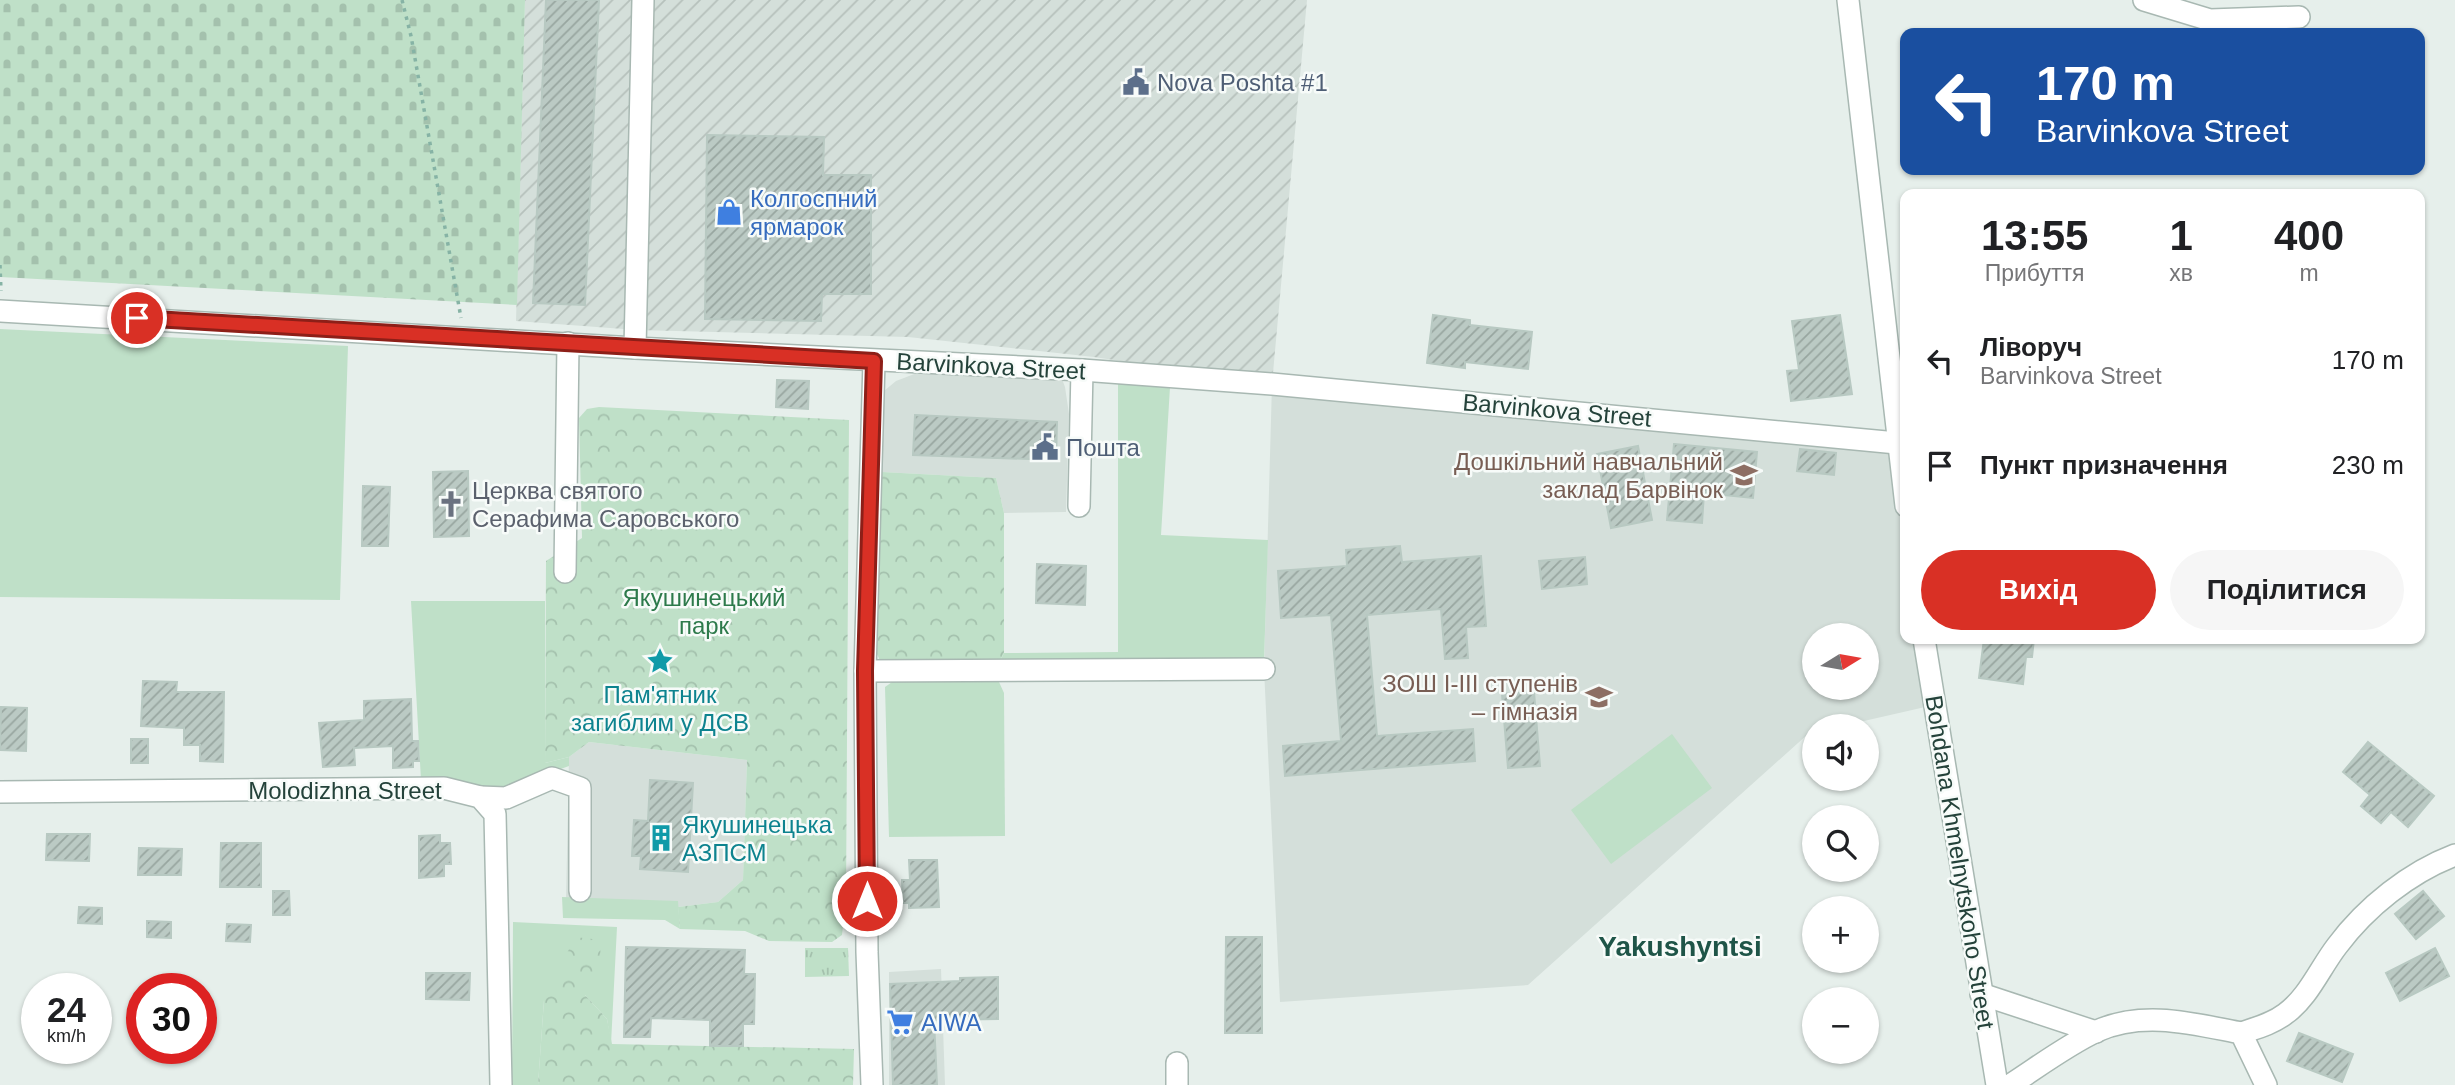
<!DOCTYPE html>
<html lang="uk">
<head>
<meta charset="utf-8">
<style>
	body { margin:0; font-family:Helvetica,sans-serif; background:#f6f6f6; color:#202124; height:100vh; display:flex; flex-direction:column; font-size:26px; white-space:nowrap }
	* { box-sizing:border-box; margin:0 }
	p { font-size:23px; color:#757577 }
	.icon { flex:none; width:38px; height:38px; fill:none; stroke:currentColor; stroke-width:2; stroke-linecap:round; stroke-linejoin:round }
	.map { position:relative; flex:1; overflow:hidden }
	.sheet { position:absolute; left:1900px; top:189px; width:525px; height:455px; display:flex; flex-direction:column; background:#fff; border-radius:14px; box-shadow:0 2px 5px #0004 }
	.sheet>* { flex:none }
	.guide { position:absolute; left:1900px; top:28px; width:525px; height:147px; border-radius:14px; box-shadow:0 2px 5px #0004; background:#1a4fa0; color:#fff; overflow:hidden }
	.needle { width:46px; rotate:79deg }
	.buttons { position:absolute; left:1802px; top:623px; display:grid; gap:14px }
	.buttons a { display:grid; place-items:center; width:77px; height:77px; border-radius:50%; background:#fff; box-shadow:0 2px 5px #0004; font-size:35px }
	.speed { position:absolute; left:21px; top:973px; display:flex; gap:14px; font-size:35px; font-weight:700; text-align:center }
	.speed>* { display:grid; place-content:center; width:91px; height:91px; border-radius:50%; background:#fff; box-shadow:0 2px 5px #0004; line-height:1 }
	.speed small { font-size:18px; font-weight:400 }
	.speed .limit { border:10px solid #d22; background:#fff; color:#111 }
	.pin { position:absolute; display:grid; place-items:center; width:60px; height:60px; color:#fff; margin:-30px; border:4px solid #fff; border-radius:50%; box-shadow:0 2px 7px #0007 }
	.me { position:absolute; width:77px; margin:-38px; rotate:0deg; stroke-linejoin:round; filter:drop-shadow(0 0 5px #0008) }
	.turn { display:flex; align-items:center; gap:24px; height:147px; padding:0 21px; font-size:32px }
	.turn .icon { width:91px; height:91px; stroke-width:2.5 }
	.turn b { display:block; font-size:49px; line-height:60px }
	.eta { display:flex; justify-content:space-evenly; align-items:center; height:119px; text-align:center }
	.eta b { font-size:42px; font-weight:700; line-height:49px }
	.action { display:flex; gap:14px; margin-top:auto; padding:14px 21px }
	.action a { flex:1; height:80px; border-radius:42px; background:#d93025; color:#fff; font-size:28px; font-weight:700; line-height:80px; text-align:center }
	.action a+a { background:#f6f6f6; color:#202124 }
	ul { padding:0; list-style:none }
	li { display:flex; align-items:center; gap:21px; height:105px; padding:0 21px }
	li div { flex:1 }
	li b { display:block; font-size:26px }
	li em { font-style:normal }
	.map>svg:first-child { display:block }
</style>
</head>
<body>
<div class="map">
<svg width="2455" height="1085" viewBox="0 0 2455 1085">
	<defs>
		<pattern id="industrial-furrows" width="10" height="10" patternUnits="userSpaceOnUse" patternTransform="scale(1.75)"><rect width="10" height="10" fill="#d4dfda"/><path d="M-1 1l2-2M0 10L10 0M9 11l2-2" fill="none" stroke="#b6c1bc"/></pattern>
		<pattern id="forest-crowns" width="20" height="18" patternUnits="userSpaceOnUse" patternTransform="scale(1.75)"><rect width="20" height="18" fill="#bfe0c8"/><path d="M2 6a3 3 0 1 1 6 0M12 15a3 3 0 1 1 6 0" fill="none" stroke="#a4c1ad"/></pattern>
		<pattern id="cemetery-stones" width="16" height="16" patternUnits="userSpaceOnUse" patternTransform="scale(1.75)"><rect width="16" height="16" fill="#bfe0c8"/><path d="M2 7V4a2 2 0 0 1 4 0v3zM10 15v-3a2 2 0 0 1 4 0v3z" fill="#a4c1ad"/></pattern>
		<pattern id="park-tufts" width="24" height="20" patternUnits="userSpaceOnUse" patternTransform="scale(1.75)"><rect width="24" height="20" fill="#bfe0c8"/><path d="M3 7l-1-3M5 7V3M7 7l1-3M15 17l-1-3M17 17v-4M19 17l1-3" fill="none" stroke="#a4c1ad"/></pattern>
		<pattern id="building-hatch" width="6" height="6" patternUnits="userSpaceOnUse" patternTransform="scale(1.75)"><rect width="6" height="6" fill="#bbcac4"/><path d="M-1 1l2-2M0 6l6-6M5 7l2-2" fill="none" stroke="#98a6a0"/></pattern>
	</defs>
	<rect width="100%" height="100%" fill="#e6efeb"/>
	<g fill="#d4dfda" fill-rule="evenodd">
		<path d="M917,373l145,6 3,8 4,27 -3,98 -62,1 -8,-35 -114,-6 2,-81 12,-10z"/>
		<path d="M1272,384l625,59 9,63v133h18l10,66 -92,21h-27v7l-7,1 -280,251 -248,17 -16,-333zM1815,635h52v53h-52z"/>
		<path d="M589,742l158,18 -4,120 -25,22 -40,5 -112,-4 3,-146z"/>
		<path d="M941,969l4,116h-56v-113z"/>
	</g>
	<path fill="url(#industrial-furrows)" d="M525,0h782l-35,384 -178,-27 -186,-20 -271,-7 -121,-9z"/>
	<g fill="#bfe0c8">
		<path d="M0,329l348,17 -8,254 -340,-3z"/>
		<path d="M1118,380l52,7 -9,148 107,5 -4,121 -265,2 5,-10 114,-1z"/>
		<path d="M411,601h134v162l24,-6v9l-61,22h-18l-69,-8z"/>
		<path d="M895,680l104,2 5,11 1,143 -116,1 -4,-150z"/>
		<path d="M1672,734l40,54 -101,76 -40,-54z"/>
		<path d="M562,897l116,4 2,28 -15,-9 -102,-2z"/>
		<path d="M513,922l104,5 -6,117 -4,-25 -22,-24 -41,5 -6,85h-26z"/>
	</g>
	<g fill="url(#forest-crowns)">
		<path d="M599,407l250,13 -3,479 -4,36 -10,7 -63,-1 -24,-10 -65,-2 -2,-22 40,-5 25,-22 4,-120 -158,-18 -20,15 -24,6 1,-202 36,-23 -3,-120 8,-9z"/>
		<path d="M882,472l114,6 8,35v140l-5,10 -117,2 -5,-11z"/>
		<path d="M575,937l26,3 -2,38 -14,17 22,24 5,25 242,5 -1,36h-315l6,-85z"/>
	</g>
	<path fill="url(#cemetery-stones)" d="M0,0h525l-8,305 -517,-28z"/>
	<path fill="url(#park-tufts)" d="M805,948h43l1,28 -44,1z"/>
	<g fill="url(#building-hatch)" stroke="#b8c9c2" stroke-width="2">
		<path d="M546,0h53l-14,305 -52,-2z"/>
		<path d="M707,135l117,2 -1,38h48v119h-49l-1,27 -116,-2z"/>
		<path d="M1433,315l37,5v5l62,7 -4,37 -63,-7v6l-38,-5z"/>
		<path d="M1840,315l12,79 -61,7 -4,-30 12,-1 -7,-49z"/>
		<path d="M777,380l32,1 -1,28 -32,-2z"/>
		<path d="M915,415l142,7 -1,38 -143,-5z"/>
		<path d="M1674,444l83,8 -4,46 -49,-5 -2,30 -35,-3z"/>
		<path d="M1638,446l14,74 -41,8 -14,-74z"/>
		<path d="M1800,449l36,4 -2,22 -37,-4z"/>
		<path d="M468,471l1,65 -35,1 -1,-65z"/>
		<path d="M363,486l27,1 -2,59h-26z"/>
		<path d="M1400,546l2,16 79,-6 5,70 -20,1 2,31 -23,1 -4,-50 -74,6 10,121 96,-7 2,32 -190,15 -2,-30 58,-5 -10,-126 -50,3 -3,-47 69,-5 -1,-16z"/>
		<path d="M1585,557l2,27 -45,5 -3,-28z"/>
		<path d="M1037,564l49,2 -1,39 -49,-2z"/>
		<path d="M1984,639h50l-2,18h-6l-3,27 -44,-6z"/>
		<path d="M143,681l34,1 -1,10h48l-1,70 -23,-1v-16h-16v-17l-43,-2z"/>
		<path d="M1534,692l6,74 -32,2 -6,-74z"/>
		<path d="M411,699l1,42h6l1,20h-6v6l-20,1v-22l-39,2 1,17 -32,2 -4,-44 45,-3v-19z"/>
		<path d="M1,707l26,1 -1,43 -26,-1z"/>
		<rect x="131" y="739" width="17" height="24"/>
		<path d="M2368,742l66,54 -26,31 -17,-15 -10,11 -20,-17 9,-11 -27,-23z"/>
		<path d="M650,780l43,3 -5,89 -48,-3 1,-13h-9l2,-36 14,1z"/>
		<path d="M47,834h43l-1,27 -43,-1z"/>
		<path d="M440,835v8h10l1,21h-7v12l-25,2v-42z"/>
		<path d="M221,843h40v44h-41z"/>
		<path d="M139,848l43,1 -1,26h-43z"/>
		<path d="M909,860h28l2,47 -30,1v-5h-6l-1,-23h8z"/>
		<path d="M273,891h16l1,24h-17z"/>
		<path d="M2423,891l21,25 -28,23 -21,-25z"/>
		<path d="M79,907l23,1v16l-24,-1z"/>
		<path d="M147,921l24,1v16l-24,-1z"/>
		<path d="M227,924l24,1 -1,17 -24,-1z"/>
		<path d="M1226,937h36v96h-37z"/>
		<path d="M626,947l119,3 -1,24h11l-1,50h-11v22h-33v-26l-59,-2 -1,19h-26z"/>
		<path d="M2435,948l14,28 -49,25 -14,-28z"/>
		<path d="M426,973h44l-1,27 -43,-1z"/>
		<path d="M998,977v42l-64,1 3,65h-44l-3,-101 70,-3v-3z"/>
		<path d="M2299,1033l54,21 -11,28 -55,-21z"/>
	</g>
	<g fill="none" stroke-linecap="round" stroke-linejoin="round">
		<defs>
			<g id="minor">
				<path d="M1848,0l58,506"/>
				<path d="M2144,0l66,20 89,-3"/>
				<path d="M0,311l635,37 447,22 190,14 625,59"/>
				<path d="M635,348l8,-348"/>
				<path d="M1079,506l3,-136"/>
				<path d="M565,572l3,-229"/>
				<path d="M1924,639l73,446"/>
				<path d="M865,671l399,-2"/>
				<path d="M0,792l444,-4 36,9 15,17 6,271"/>
				<path d="M480,797l26,1 46,-20 28,10v103"/>
				<path d="M1981,994l115,38"/>
				<path d="M2241,1033c15,-5 31,-9 44,-19 23,-16 35,-46 52,-68 29,-39 73,-74 118,-91"/>
				<path d="M872,1085l-5,-133 -2,-281 9,-310"/>
				<path d="M1177,1085v-22"/>
				<path d="M2010,1085c28,-18 57,-40 87,-54 47,-21 97,-7 144,2l25,52"/>
			</g>
		</defs>
		<use href="#minor" stroke="#a8b8b2" stroke-width="24"/>
		<g stroke="#86b3a5" stroke-width="3.5" stroke-dasharray="3.5 5" stroke-linecap="butt">
			<path d="M402,0l9,36 50,282"/>
			<path d="M0,265l1,26"/>
		</g>
		<use href="#minor" stroke="#fff" stroke-width="21"/>
	</g>
	<g fill="none" stroke-linecap="round" stroke-linejoin="round">
		<defs>
			<path id="route" d="M137,318l737,43 -9,310 2,230"/>
		</defs>
		<use href="#route" stroke="#8d1f18" stroke-width="18"/>
		<use href="#route" stroke="#d93025" stroke-width="12"/>
	</g>
	<defs>
		<symbol id="civic-bare" viewBox="-9 -9 18 18"><path d="M-.6-6.5H3V-4.5H.6V-3L4-1V1h2V6H-6V1h2V-1L-.6-3ZM-1.2 2.5V6h2.4V2.5Z" fill="#5c6f8a" stroke="#f7fbf9" stroke-width="2.5" paint-order="stroke"/></symbol>
		<symbol id="shop-bare" viewBox="-9 -9 18 18"><path d="M-5-2.5h2.3a2.7 3.5 0 0 1 5.4 0H5L5.5 6h-11ZM-1.5-2.5h3a1.5 2.3 0 0 0-3 0Z" fill="#3f7fe0" stroke="#f7fbf9" stroke-width="2.5" paint-order="stroke"/></symbol>
		<symbol id="school-bare" viewBox="-9 -9 18 18"><path d="M0-5L7-2L0 1L-7-2ZM-4 1L0 2.5L4 1V4Q0 6-4 4Z" fill="#8d6e63" stroke="#f7fbf9" stroke-width="2.5" paint-order="stroke"/></symbol>
		<symbol id="church-bare" viewBox="-9 -9 18 18"><path d="M-1.2-6h2.4v3.5h3.3v2.4h-3.3V6h-2.4V-.1h-3.3v-2.4h3.3Z" fill="#6b7280" stroke="#f7fbf9" stroke-width="2.5" paint-order="stroke"/></symbol>
		<symbol id="sight-bare" viewBox="-9 -9 18 18"><path d="M0-6L1.8-2.2L6-1.7L2.9 1.2L3.7 5.4L0 3.3L-3.7 5.4L-2.9 1.2L-6-1.7L-1.8-2.2Z" fill="#0f9aa8" stroke="#f7fbf9" stroke-width="2.5" paint-order="stroke"/></symbol>
		<symbol id="building-bare" viewBox="-9 -9 18 18"><path d="M-4-6H4V6H1V3H-1V6H-4ZM-2.5-4.3h1.7v1.8h-1.7ZM.8-4.3h1.7v1.8H.8ZM-2.5-1h1.7V.8h-1.7ZM.8-1h1.7V.8H.8Z" fill="#0f9aa8" stroke="#f7fbf9" stroke-width="2.5" paint-order="stroke"/></symbol>
		<symbol id="supermarket-bare" viewBox="-9 -9 18 18"><path d="M-6-5.5h2.5l.6 2H6L4.5 2H-2.5L-4.4-4H-6ZM-1.5 3.2a1.3 1.3 0 1 0 .1 0ZM3 3.2a1.3 1.3 0 1 0 .1 0Z" fill="#3f7fe0" stroke="#f7fbf9" stroke-width="2.5" paint-order="stroke"/></symbol>
	</defs>
	<g fill-rule="evenodd">
		<use href="#civic-bare" x="1117" y="63" width="38" height="38"/>
		<use href="#shop-bare" x="710" y="193" width="38" height="38"/>
		<use href="#civic-bare" x="1026" y="428" width="38" height="38"/>
		<use href="#school-bare" x="1725" y="456" width="38" height="38"/>
		<use href="#church-bare" x="432" y="485" width="38" height="38"/>
		<use href="#sight-bare" x="641" y="642" width="38" height="38"/>
		<use href="#school-bare" x="1580" y="678" width="38" height="38"/>
		<use href="#building-bare" x="642" y="819" width="38" height="38"/>
		<use href="#supermarket-bare" x="881" y="1003" width="38" height="38"/>
	</g>
	<g text-anchor="middle" dominant-baseline="central" stroke-width="5" stroke-linejoin="round" paint-order="stroke">
		<g font-size="24" fill="#4e5e75" stroke="#f7fbf9" text-anchor="start">
			<text x="1157" y="82">Nova Poshta #1</text>
			<text x="1066" y="447">Пошта</text>
		</g>
		<g font-size="24" fill="#366cbe" stroke="#f7fbf9" text-anchor="start">
			<text x="750" y="198">Колгоспний<tspan x="750" dy="28">ярмарок</tspan></text>
			<text x="921" y="1022">AIWA</text>
		</g>
		<g font-size="24" fill="#24423a" stroke="#f7fbf9">
			<text transform="translate(991 366) rotate(3)">Barvinkova Street</text>
			<text transform="translate(1557 410) rotate(5)">Barvinkova Street</text>
			<text x="345" y="790">Molodizhna Street</text>
			<text transform="translate(1960 862) rotate(81)">Bohdana Khmelnytskoho Street</text>
		</g>
		<g font-size="24" fill="#785e54" stroke="#f7fbf9" text-anchor="end">
			<text x="1723" y="461">Дошкільний навчальний<tspan x="1723" dy="28">заклад Барвінок</tspan></text>
			<text x="1578" y="683">ЗОШ І-ІІІ ступенів<tspan x="1578" dy="28">– гімназія</tspan></text>
		</g>
		<g font-size="24" fill="#5b616d" stroke="#f7fbf9" text-anchor="start">
			<text x="472" y="490">Церква святого<tspan x="472" dy="28">Серафима Саровського</tspan></text>
		</g>
		<g font-size="24" fill="#2d7a4b" stroke="#f7fbf9">
			<text x="704" y="597">Якушинецький<tspan x="704" dy="28">парк</tspan></text>
		</g>
		<g font-size="24" fill="#0d838f" stroke="#f7fbf9">
			<text x="660" y="694">Пам'ятник<tspan x="660" dy="28">загиблим у ДСВ</tspan></text>
			<text x="682" y="824" text-anchor="start">Якушинецька<tspan x="682" dy="28">АЗПСМ</tspan></text>
		</g>
		<g font-size="28" font-weight="bold" fill="#1f5548" stroke="#f7fbf9">
			<text x="1680" y="946">Yakushyntsi</text>
		</g>
	</g>
</svg>
<div class="buttons">
<a><svg class="needle" viewBox="-14 -14 28 28"><path d="M0-13l5 13h-10z" fill="#e53935"/><path d="M0 13l5-13h-10z" fill="#757577"/></svg></a>
<a><svg class="icon" aria-label="sound" viewBox="0 0 24 24"><path d="M4 9h4l5-4v14l-5-4H4zM17 9q2 3 0 6"/></svg></a>
<a><svg class="icon" aria-label="search" viewBox="0 0 24 24"><circle cx="10" cy="10" r="6"/><path d="M15 15l6 6"/></svg></a>
<a>+</a>
<a>−</a>
</div>
<div class="speed"><div>24<small>km/h</small></div><div class="limit">30</div></div>
<div class="pin" style="left:137px;top:318px;background:#d93025"><svg class="icon" aria-label="arrive" viewBox="0 0 24 24"><path d="M6 21V4h12l-3 4 3 4H6"/></svg></div>
<svg class="me" style="left:867px;top:901px" viewBox="-20 -20 40 40"><circle r="17" fill="#d93025" stroke="#fff" stroke-width="3"/><path d="M0-11L8 9 0 5-8 9z" fill="#fff"/></svg>
<div class="guide">
<div class="turn"><svg class="icon" aria-label="left" viewBox="0 0 24 24"><path d="M17 20v-9H6M10 6l-5 5 5 5"/></svg><div><b>170 m</b>Barvinkova Street</div></div>
</div>
<section class="sheet">
<div class="eta">
<div><b>13:55</b><p>Прибуття</p></div>
<div><b>1</b><p>хв</p></div>
<div><b>400</b><p>m</p></div>
</div>
<ul>
<li><svg class="icon" aria-label="left" viewBox="0 0 24 24"><path d="M17 20v-9H6M10 6l-5 5 5 5"/></svg><div><b>Ліворуч</b><p>Barvinkova Street</p></div><em>170 m</em></li>
<li><svg class="icon" aria-label="arrive" viewBox="0 0 24 24"><path d="M6 21V4h12l-3 4 3 4H6"/></svg><div><b>Пункт призначення</b></div><em>230 m</em></li>
</ul>
<div class="action"><a>Вихід</a><a>Поділитися</a></div>
</section>
</div>
</body>
</html>
